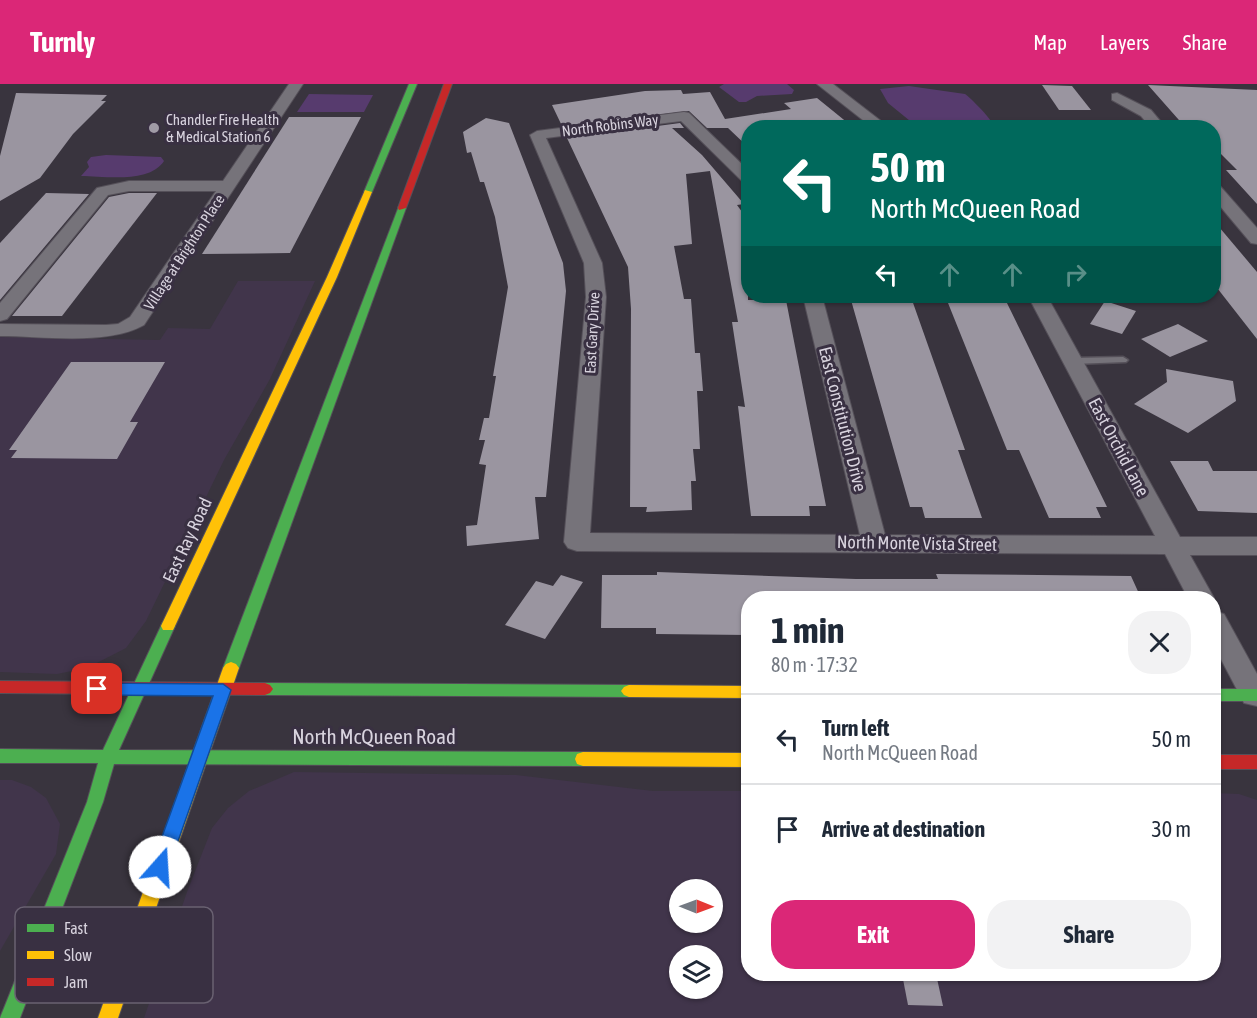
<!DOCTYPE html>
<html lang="en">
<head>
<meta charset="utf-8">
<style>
	body { margin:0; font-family:"Asap Condensed",sans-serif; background:#f2f2f3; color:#1f2937; height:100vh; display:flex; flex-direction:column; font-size:22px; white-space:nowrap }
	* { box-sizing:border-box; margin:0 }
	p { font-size:20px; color:#747a83 }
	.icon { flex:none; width:33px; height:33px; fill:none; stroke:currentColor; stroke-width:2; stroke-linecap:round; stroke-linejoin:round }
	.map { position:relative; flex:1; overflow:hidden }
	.panel { position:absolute; left:741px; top:507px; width:480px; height:390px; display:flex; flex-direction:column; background:#fff; border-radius:24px; box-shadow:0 2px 4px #0004 }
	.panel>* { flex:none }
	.hud { position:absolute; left:741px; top:36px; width:480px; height:183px; border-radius:24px; box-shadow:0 2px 4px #0004; background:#00695c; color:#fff; overflow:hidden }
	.needle { width:39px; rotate:91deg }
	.tools { position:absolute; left:669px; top:795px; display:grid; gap:12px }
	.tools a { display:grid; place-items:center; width:54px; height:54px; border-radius:50%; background:#fff; box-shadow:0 2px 4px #0004; font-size:30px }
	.pin { position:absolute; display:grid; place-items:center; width:51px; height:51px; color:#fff; margin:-26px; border-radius:12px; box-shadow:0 3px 9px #0006 }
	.me { position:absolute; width:66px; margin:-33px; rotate:19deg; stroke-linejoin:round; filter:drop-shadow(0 0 4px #0008) }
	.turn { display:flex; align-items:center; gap:21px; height:126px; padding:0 30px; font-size:27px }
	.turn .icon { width:78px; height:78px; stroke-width:2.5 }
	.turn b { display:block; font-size:42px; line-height:51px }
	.lanes { display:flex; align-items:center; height:57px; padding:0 30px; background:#0003; justify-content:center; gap:30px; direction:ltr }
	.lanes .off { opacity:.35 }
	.round { display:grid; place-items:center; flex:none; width:63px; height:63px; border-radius:24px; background:#f2f2f3 }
	.head { display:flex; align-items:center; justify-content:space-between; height:102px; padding:0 30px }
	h1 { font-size:36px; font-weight:700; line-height:45px }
	.primary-button { display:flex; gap:12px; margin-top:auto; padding:12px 30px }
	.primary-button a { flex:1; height:69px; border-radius:24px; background:#db2777; color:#fff; font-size:24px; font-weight:700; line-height:69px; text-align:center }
	.primary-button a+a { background:#f2f2f3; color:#1f2937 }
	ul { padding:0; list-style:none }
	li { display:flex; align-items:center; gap:18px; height:90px; padding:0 30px; border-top:2px solid #e0e1e3 }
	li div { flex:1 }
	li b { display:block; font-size:22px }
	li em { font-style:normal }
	header { display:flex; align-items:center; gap:36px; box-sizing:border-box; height:84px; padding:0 30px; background:#db2777; color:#fff }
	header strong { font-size:28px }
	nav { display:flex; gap:33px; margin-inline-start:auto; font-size:21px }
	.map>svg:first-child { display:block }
</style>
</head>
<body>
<header>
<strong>Turnly</strong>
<nav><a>Map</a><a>Layers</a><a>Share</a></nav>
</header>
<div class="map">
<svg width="1257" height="934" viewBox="0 0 1257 934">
	<rect width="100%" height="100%" fill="#39343e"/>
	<g fill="#41354b" fill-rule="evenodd">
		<path d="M238,197h77l-45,98 -46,81 -78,161 -20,27 -39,20 -30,6 -57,-2v-335l160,3 8,-12 42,1z"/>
		<path d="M294,688l222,3 137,16h95v183h466v-181l25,1 18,6v218h-1113l43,-126 25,-64 16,-20 21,-17zM680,806h32v32h-32zM680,872h32v32h-32z"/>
		<path d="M0,696h12l19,7 15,11 14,26 -4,30 -56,97z"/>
	</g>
	<g fill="#573b6e">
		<path d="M724,0h63l7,6 -2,4 -35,2 -11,6h-7l-20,-15z"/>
		<path d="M909,2l56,8c5,3 26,25 26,28l-64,4 -12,-1 -27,-22 -8,-14z"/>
		<path d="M309,10l64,1 -9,17h-67z"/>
		<path d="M106,71l55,2 3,4c-15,23 -60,15 -83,15l8,-9 -2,-5 4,-5z"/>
	</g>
	<g fill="#9a95a0">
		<path d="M1042,1l30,1 19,24h-32z"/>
		<path d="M1148,1l109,5v114l-31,-34h11l-23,-23v-19h-28z"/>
		<path d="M681,6l2,4 27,-2 15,27 66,-10 -7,-6 33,-5 37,30h-106v19l-20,-19h-21l-18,-17 -127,15 -10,-21 93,-14z"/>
		<path d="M16,9l91,2 -6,6h5l-33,33 -33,44 -40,23v-45z"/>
		<path d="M289,33h72l-71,136 -88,1z"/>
		<path d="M486,34l23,5 54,140 3,28 -20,206h-11l4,42 -72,7 -1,-20 11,-1 9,-60 -7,-1 6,-24h-6l5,-22h5l7,-42h-3l15,-89 -13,-70 -11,-35h-4l-9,-30 -4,1 -4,-21z"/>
		<path d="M680,39l4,5h-12l30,27 42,49 -7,1 11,15v80h38l40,206h-17l1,10h-59l-13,-110 7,1 -13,-85h6l-28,-151 -24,3 6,70 -18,2 10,53h7l4,54h5l3,38h-6l3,58h-7l3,32h-5l1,29 -46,2 1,-5h-17l1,-198 -3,-42 -61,-129z"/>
		<path d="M46,109l43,1 -89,106v-57z"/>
		<path d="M129,109h28l-95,123h-50l97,-119z"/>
		<path d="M1214,137l43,51v67l-43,-55z"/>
		<path d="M946,214l59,1 102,208h-11l5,11h-52l-30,-68h-12z"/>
		<path d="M851,216h61l53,150h-7l24,68h-57l-3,-11h-12z"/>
		<path d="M1105,217l31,10 -14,23 -32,-10z"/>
		<path d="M1178,240l30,17 -38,16 -29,-18z"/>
		<path d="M71,278h94l-35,60h8l-21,37 -106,-1 6,-8h-8z"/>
		<path d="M1166,285l67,12 3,20 -48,32 -54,-29 33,-22z"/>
		<path d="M1170,377h38l5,10h44v42l-59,-2z"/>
		<path d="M657,488l199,7h82l-2,-5 195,2 10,22h-393v37l-92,-1v-6h-55l1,-53h55z"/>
		<path d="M561,491l22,7 -38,57 -40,-14 31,-44 17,5z"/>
		<path d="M902,890h34l7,32 -35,-1z"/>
	</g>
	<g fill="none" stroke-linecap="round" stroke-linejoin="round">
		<defs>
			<path id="lane" d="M1123,273l5,3 -2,2 -53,2 -5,-3 5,-3z"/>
			<g id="street">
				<path d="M289,0h14l-159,241c-37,21 -102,11 -144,11v-12l106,1 12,-1 12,-7 86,-126h-87l-21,4 -101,124 -7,2v-18l97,-115 32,-7h94z"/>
				<path d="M817,0h16l57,44h-17z"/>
				<path d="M1117,9l34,17 15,18h-15l-10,-12 -29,-16v-6z"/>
				<path d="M684,28l5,1 59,57v13l-6,-2 -61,-60 -135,17 56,125 4,34 -16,236 270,2 -57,-239h19l63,239 270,1 -127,-240h19l133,241h77v18h-67l24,43v2l-26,-2 -23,-44 -588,-3 -9,-3 -4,-6 22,-245 -2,-34 -54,-128 7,-4z"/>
				<path d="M1214,100l6,2 37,42v16l-6,-1 -37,-44z"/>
				<path d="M1214,527l10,3 33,60v32l-13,-3 -30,-57z"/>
			</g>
			<g id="fast">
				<path d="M409,0h8l-45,108 -7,2 -1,-2z"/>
				<path d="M399,122l7,2 -167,460 -3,4 -5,2 -5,-2 -3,-4z"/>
				<path d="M168,536l5,2 2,4 -56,124 464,2 6,2 2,5 -2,5 -6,2 -469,-2 -11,38 -83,216h-20l87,-216 11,-39h-98v-14l103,1 58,-124 2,-4z"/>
				<path d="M265,599l364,2 5,2 3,4 -3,4 -5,2 -364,-2 -5,-2 -3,-4 3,-4z"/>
				<rect x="1214" y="605" width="43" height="12"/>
			</g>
			<g id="slow">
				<path d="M365,106l7,2 -35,85 -162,349 -2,4h-10l-2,-4 166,-349z"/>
				<path d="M231,578l5,2 3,4 -121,350h-20l125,-350 3,-4z"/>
				<path d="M629,601l119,1v12l-119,-1 -5,-2 -3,-4 3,-4z"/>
				<path d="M583,668l165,1v14l-165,-1 -6,-2 -2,-5 2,-5z"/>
			</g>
			<g id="jam">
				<path d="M444,0h8l-46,124 -7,2 -1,-2z"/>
				<path d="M0,597l265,2 5,2 3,4 -3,4 -5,2 -265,-2z"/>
				<rect x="1214" y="671" width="43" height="14"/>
			</g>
		</defs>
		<use href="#lane" stroke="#555059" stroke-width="3"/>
		<use href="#street" stroke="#555059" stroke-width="2"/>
		<use href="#fast" stroke="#555059" stroke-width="2"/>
		<use href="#slow" stroke="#555059" stroke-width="2"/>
		<use href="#jam" stroke="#555059" stroke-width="2"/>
		<use href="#lane" fill="#76737a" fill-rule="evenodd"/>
		<use href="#street" fill="#76737a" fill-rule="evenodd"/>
		<use href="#fast" fill="#4caf50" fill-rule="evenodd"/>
		<use href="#slow" fill="#ffc107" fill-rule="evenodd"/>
		<use href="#jam" fill="#c62828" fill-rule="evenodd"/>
	</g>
	<path fill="#1a73e8" stroke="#114b97" stroke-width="1.5" d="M97,599l126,1 8,6 -62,177 -2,6 -7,3 -6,-3 -3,-6 62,-171 -116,-1 -7,-6z"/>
	<circle fill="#a09ba6" stroke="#393042" stroke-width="2" cx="154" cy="44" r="6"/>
	<g text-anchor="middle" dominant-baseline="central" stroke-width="6" stroke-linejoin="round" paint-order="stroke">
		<g font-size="15" fill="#d8d3de" stroke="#393042" text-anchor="start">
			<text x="166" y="35">Chandler Fire Health<tspan x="166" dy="17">&amp; Medical Station 6</tspan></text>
		</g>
		<g font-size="15" fill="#d8d3de" stroke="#393042">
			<text transform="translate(610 41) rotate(-7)">North Robins Way</text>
			<text transform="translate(184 168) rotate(-57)">Village at Brighton Place</text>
			<text transform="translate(592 249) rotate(-87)">East Gary Drive</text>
		</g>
		<g font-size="18" fill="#d8d3de" stroke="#393042">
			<text transform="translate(843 335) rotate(76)">East Constitution Drive</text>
			<text transform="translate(1119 363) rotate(62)">East Orchid Lane</text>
			<text transform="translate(187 456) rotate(-65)">East Ray Road</text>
			<text transform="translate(917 459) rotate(1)">North Monte Vista Street</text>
		</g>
		<g font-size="21" fill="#d8d3de" stroke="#393042">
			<text x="374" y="652">North McQueen Road</text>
		</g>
	</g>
	<rect x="15" y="823" width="198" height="96" rx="9" fill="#393042" stroke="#696171" stroke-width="1.5"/>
	<rect x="27" y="840" width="27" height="8" fill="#4caf50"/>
	<rect x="27" y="867" width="27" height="8" fill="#ffc107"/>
	<rect x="27" y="894" width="27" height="8" fill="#c62828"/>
	<g font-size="16" fill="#d8d3de">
		<text x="64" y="850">Fast</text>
		<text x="64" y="877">Slow</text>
		<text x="64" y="904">Jam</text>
	</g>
</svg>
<div class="tools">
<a><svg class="needle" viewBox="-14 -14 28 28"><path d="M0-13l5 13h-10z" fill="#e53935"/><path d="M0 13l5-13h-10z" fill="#747a83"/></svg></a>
<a><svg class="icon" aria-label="layers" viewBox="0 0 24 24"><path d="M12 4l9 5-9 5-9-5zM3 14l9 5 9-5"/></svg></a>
</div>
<div class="pin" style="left:97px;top:605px;background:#d93025"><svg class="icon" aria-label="arrive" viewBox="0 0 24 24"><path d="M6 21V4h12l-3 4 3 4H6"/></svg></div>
<svg class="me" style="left:160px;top:783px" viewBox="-20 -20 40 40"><circle r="19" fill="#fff"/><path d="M0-13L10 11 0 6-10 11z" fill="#1a73e8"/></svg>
<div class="hud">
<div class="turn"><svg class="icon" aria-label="left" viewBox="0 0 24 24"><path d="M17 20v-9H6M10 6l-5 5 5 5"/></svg><div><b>50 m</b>North McQueen Road</div></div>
<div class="lanes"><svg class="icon" aria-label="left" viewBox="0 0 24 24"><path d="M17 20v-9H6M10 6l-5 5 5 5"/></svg><svg class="icon off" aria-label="ahead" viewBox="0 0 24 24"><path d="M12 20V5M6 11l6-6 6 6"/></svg><svg class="icon off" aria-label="ahead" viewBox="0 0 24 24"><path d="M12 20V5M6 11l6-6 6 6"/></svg><svg class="icon off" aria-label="right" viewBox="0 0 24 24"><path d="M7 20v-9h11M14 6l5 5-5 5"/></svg></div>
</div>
<section class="panel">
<div class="head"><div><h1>1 min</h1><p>80 m · 17:32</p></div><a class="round"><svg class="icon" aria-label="close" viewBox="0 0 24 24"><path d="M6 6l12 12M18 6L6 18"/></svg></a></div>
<ul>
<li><svg class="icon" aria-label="left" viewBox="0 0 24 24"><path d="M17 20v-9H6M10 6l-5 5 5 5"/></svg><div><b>Turn left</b><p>North McQueen Road</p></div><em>50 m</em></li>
<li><svg class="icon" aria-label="arrive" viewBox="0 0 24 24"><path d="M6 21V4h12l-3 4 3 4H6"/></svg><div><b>Arrive at destination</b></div><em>30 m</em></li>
</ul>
<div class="primary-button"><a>Exit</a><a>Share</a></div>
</section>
</div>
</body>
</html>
